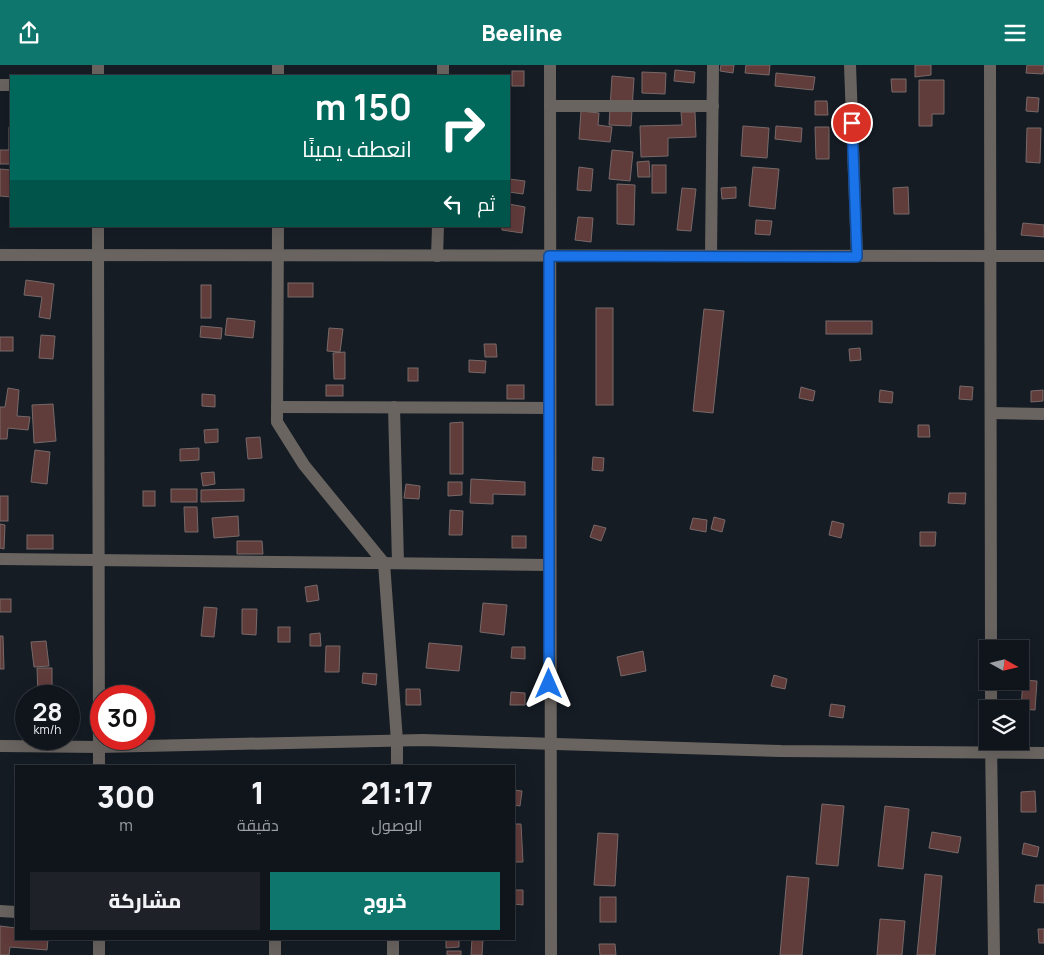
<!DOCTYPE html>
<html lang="ar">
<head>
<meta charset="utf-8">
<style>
	body { margin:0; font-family:Manrope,Cairo,sans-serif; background:#1e2228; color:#f1f3f6; direction:rtl; height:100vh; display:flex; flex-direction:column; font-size:19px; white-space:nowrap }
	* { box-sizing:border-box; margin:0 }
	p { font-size:16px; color:#9c9fa3 }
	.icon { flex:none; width:28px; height:28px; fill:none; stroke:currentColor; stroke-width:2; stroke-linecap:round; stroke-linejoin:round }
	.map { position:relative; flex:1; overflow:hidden; direction:ltr }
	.sheet { position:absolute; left:15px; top:700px; width:500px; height:175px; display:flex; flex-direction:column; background:#10151b; border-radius:0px; box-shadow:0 5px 20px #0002,0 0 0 1px #30343a; direction:rtl }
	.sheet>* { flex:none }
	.hud { position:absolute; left:10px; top:10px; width:500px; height:152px; border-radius:0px; box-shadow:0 5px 20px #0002,0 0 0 1px #30343a; direction:rtl; background:#00695c; color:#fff; overflow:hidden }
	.needle { width:32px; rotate:98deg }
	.tools { position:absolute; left:979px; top:575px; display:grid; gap:10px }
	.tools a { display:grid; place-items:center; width:50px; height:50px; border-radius:0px; background:#10151b; box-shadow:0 5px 20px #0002,0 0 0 1px #30343a; font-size:25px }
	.speed { position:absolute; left:15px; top:620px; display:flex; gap:10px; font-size:25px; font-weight:700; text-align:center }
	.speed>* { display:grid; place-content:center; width:65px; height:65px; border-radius:50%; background:#10151b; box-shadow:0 5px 20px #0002,0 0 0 1px #30343a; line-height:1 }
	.speed small { font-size:12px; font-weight:400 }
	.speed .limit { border:8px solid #d22; background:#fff; color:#111 }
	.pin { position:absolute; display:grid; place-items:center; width:42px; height:42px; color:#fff; margin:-21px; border:2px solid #fff; border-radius:50%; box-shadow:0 1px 5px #0007 }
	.me { position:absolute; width:55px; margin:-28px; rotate:0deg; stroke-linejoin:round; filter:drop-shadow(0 0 4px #0008) }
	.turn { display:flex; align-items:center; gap:18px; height:105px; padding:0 15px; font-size:22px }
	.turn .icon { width:65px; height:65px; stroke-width:2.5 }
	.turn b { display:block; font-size:35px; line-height:42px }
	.then { display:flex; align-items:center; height:48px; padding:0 15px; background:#0003; gap:10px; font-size:19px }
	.eta { display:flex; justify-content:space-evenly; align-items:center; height:85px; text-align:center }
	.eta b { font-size:30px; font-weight:800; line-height:35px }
	.action { display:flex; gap:10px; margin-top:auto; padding:10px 15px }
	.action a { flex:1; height:58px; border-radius:0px; background:#0f766e; color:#fff; font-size:20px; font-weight:800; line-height:58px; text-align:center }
	.action a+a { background:#1e2228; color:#f1f3f6 }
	header { display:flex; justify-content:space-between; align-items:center; height:65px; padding:0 15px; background:#0f766e; color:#fff; font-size:22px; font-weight:800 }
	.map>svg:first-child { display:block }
</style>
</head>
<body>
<header><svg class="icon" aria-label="menu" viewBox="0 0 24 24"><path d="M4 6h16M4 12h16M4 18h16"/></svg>Beeline<svg class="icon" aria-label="share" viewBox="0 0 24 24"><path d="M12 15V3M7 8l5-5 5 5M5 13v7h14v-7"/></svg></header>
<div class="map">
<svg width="1044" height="890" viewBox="0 0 1044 890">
	<rect width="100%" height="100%" fill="#151c24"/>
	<g fill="#603c3b" stroke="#786969">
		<path d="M721,0h13l-1,8 -13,-2z"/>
		<path d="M746,0h24l-1,10 -24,-2z"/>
		<path d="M915,0h16v10l-16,2z"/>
		<path d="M1027,0h17l-1,9 -17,-1z"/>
		<path d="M675,5l20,2 -1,11 -20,-2z"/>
		<rect x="512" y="6" width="12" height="15"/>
		<path d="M642,7l24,1 -1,21 -23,-1z"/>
		<path d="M776,8l39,4 -2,13 -38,-4z"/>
		<path d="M612,11l22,2 -3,48 -22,-1z"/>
		<path d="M891,14h15v13h-14z"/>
		<path d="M919,15h25v34h-12v12h-13z"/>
		<path d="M1027,32l12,1 -1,14 -12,-1z"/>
		<path d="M815,36h12l1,14h-13z"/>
		<path d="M581,46l18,2 -1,12 14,2 -2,15 -31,-3z"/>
		<path d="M681,47h14l1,25 -28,1v18l-27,1 -1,-31 42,-1z"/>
		<path d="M743,61l26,2 -2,30 -26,-2z"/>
		<path d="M776,61l26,2 -1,14 -26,-3z"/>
		<path d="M9,62h2v37h-11v-14h9z"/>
		<path d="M815,62h14v32h-13z"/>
		<path d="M1027,63h14l-1,35 -14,-1z"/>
		<path d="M612,85l21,2 -3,29 -21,-2z"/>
		<path d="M649,96l1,16h-12l-1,-15z"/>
		<rect x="652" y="100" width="14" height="28"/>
		<path d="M579,102l14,2 -2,22 -14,-1z"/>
		<path d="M753,102l26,2 -4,40 -26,-3z"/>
		<path d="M0,104l11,1v27l-11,-1z"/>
		<path d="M509,114l16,2 -2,13 -14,-2z"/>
		<path d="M617,119l18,1 -1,40 -17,-1z"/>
		<path d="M736,122v11l-14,1 -1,-11z"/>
		<path d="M908,122l1,27h-15l-1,-26z"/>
		<path d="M682,123l14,1 -5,42 -14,-1z"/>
		<path d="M509,139l16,3 -3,26 -20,-3v-4h7z"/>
		<path d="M578,152l15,1 -2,24 -16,-2z"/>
		<path d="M756,155l16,1 -2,14 -15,-1z"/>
		<path d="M1023,158l21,2v12l-23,-2z"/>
		<path d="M26,215l28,4 -4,35 -11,-2 3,-20 -18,-2z"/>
		<rect x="288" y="218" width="25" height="14"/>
		<rect x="201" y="220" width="10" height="33"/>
		<rect x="596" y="243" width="17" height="97"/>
		<path d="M704,244l20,2 -11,102 -20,-2z"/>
		<path d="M227,253l28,3 -2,17 -28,-3z"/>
		<rect x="826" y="256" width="46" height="13"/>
		<path d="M201,261l21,2 -1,11 -21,-2z"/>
		<path d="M329,263l14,1 -3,23 -13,-1z"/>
		<path d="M41,270l14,1 -2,23 -14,-1z"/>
		<rect x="0" y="272" width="13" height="14"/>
		<path d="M484,279h12l1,13h-12z"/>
		<path d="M860,283l1,12 -11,1 -1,-12z"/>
		<path d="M345,287v27h-11l-1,-26z"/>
		<path d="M469,295l17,1 -1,12 -16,-1z"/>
		<rect x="408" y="303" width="10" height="13"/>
		<rect x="326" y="320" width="17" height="11"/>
		<rect x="507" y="320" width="17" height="14"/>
		<path d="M960,321l13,1 -1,13 -13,-1z"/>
		<path d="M801,322l14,4 -2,10 -14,-3z"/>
		<path d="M8,323l11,2 -2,26 13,1 -2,13 -20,-2 -1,11h-7v-32h5z"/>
		<path d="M880,325l13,2 -1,11 -13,-1z"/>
		<path d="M1043,325v11l-12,1v-11z"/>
		<path d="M202,329l13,1v12l-13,-1z"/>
		<path d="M53,339l3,37 -22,2 -2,-38z"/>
		<path d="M463,357v52h-13v-51z"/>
		<path d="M918,360h11l1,12h-12z"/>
		<path d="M218,364v13l-13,1 -1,-13z"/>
		<path d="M260,372l2,21 -14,1 -2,-21z"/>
		<path d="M199,383v12l-19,1v-12z"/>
		<path d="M35,385l15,2 -3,32 -16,-2z"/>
		<path d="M593,392l11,1 -1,13 -11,-1z"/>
		<path d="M214,407l1,12 -12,2 -2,-13z"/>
		<path d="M471,414l54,3v13l-32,-1v10l-23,-1z"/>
		<path d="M448,417h14v13l-14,1z"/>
		<path d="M406,419l14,2 -1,13 -15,-1z"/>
		<rect x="171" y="424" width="26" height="13"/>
		<path d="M244,424v12l-43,1v-12z"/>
		<rect x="143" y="426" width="12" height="15"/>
		<path d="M949,428h17l-1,11 -17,-1z"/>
		<rect x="0" y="431" width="8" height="25"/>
		<path d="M184,442h13l1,25h-13z"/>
		<path d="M450,445l13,1 -1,24h-13z"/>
		<path d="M238,451l1,20 -25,2 -2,-20z"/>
		<path d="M714,452l11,3 -3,12 -11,-3z"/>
		<path d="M693,453l14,2 -1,12 -16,-3z"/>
		<path d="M832,456l12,3 -3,14 -12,-3z"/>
		<path d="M0,459l5,1 -1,24 -4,-1z"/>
		<path d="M594,460l12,3 -5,13 -11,-4z"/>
		<path d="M920,467h16l-1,14h-15z"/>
		<rect x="27" y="470" width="26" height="14"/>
		<rect x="512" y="471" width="14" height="12"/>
		<path d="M237,476h25l1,13h-26z"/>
		<path d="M317,520l2,15 -12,2 -2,-15z"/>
		<rect x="0" y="534" width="11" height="13"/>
		<path d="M483,538l24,2 -3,30 -24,-3z"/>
		<path d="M204,542l13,1 -3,29 -13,-1z"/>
		<path d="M242,544h15l-1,26 -14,-1z"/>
		<rect x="278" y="562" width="12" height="15"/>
		<path d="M320,568l1,13h-11v-12z"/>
		<path d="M0,571h3l1,33h-4z"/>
		<path d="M46,576l3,25 -15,1 -3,-25z"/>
		<path d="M429,578l33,3 -3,25 -33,-3z"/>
		<path d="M326,581h14l-1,26h-14z"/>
		<path d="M512,582h13v12l-14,-1z"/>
		<path d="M643,586l3,20 -25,5 -4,-19z"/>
		<path d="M37,603h15v26h-14z"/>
		<path d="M363,608l14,1 -1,11 -14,-2z"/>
		<path d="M774,610l13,4 -2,10 -14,-3z"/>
		<path d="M1023,615l14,1 -2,29 -14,-1z"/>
		<path d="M406,624h14l1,16h-15z"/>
		<path d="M511,627l14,1v12h-15z"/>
		<path d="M831,639l14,2 -2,12 -14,-2z"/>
		<path d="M514,725l8,1 -2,15 -6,-1z"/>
		<path d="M1035,726l1,21h-15v-20z"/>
		<path d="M822,739l22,2 -6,60 -22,-2z"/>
		<path d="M885,741l24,3 -6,60 -25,-3z"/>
		<path d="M514,759h7l2,38h-9z"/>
		<path d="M932,767l29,5 -3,16 -29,-5z"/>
		<path d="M598,768l20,1 -3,52 -21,-1z"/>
		<path d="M1024,778l15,4 -2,10 -15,-3z"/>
		<path d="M925,809l17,2 -7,79h-18z"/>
		<path d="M787,811l22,2 -7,77h-22z"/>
		<path d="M1036,820h8v18l-10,-1z"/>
		<path d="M514,825h9v15l-9,-1z"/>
		<rect x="600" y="832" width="16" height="25"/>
		<path d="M880,854l25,2 -3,34h-25z"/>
		<path d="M0,861l16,2v11h32l-1,11 -37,-3 -1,8h-9z"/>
		<path d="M1038,864h6v14h-5z"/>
		<path d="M446,874h13v8l-13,1z"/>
		<path d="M472,874h11l-1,16h-11z"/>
		<path d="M599,879h16l1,11h-16z"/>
		<rect x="447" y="886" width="14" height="4"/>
	</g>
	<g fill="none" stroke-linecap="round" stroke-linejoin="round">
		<g stroke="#696460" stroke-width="12">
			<path d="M98,0v11"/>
			<path d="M550,0l1,890"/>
			<path d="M850,0l7,191"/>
			<path d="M990,0l1,584"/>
			<path d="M278,11v-11"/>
			<path d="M443,11v-11"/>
			<path d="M0,20h11"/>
			<path d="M550,41h163"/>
			<path d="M98,161l1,540"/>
			<path d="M278,161l-1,196 27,43 80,98 13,178v25"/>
			<path d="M0,190l1044,1"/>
			<path d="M437,191l1,-30"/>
			<path d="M711,191l2,-191"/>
			<path d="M277,342l272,1"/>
			<path d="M394,342l4,156"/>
			<path d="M991,348l53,1"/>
			<path d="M0,494l549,6"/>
			<path d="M991,616v28"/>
			<path d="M991,676l3,214"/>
			<path d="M0,846l16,1"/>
			<path d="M99,874v16"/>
			<path d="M275,890v-16"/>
			<path d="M393,890v-16"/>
		</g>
		<path stroke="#696460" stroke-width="12" d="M0,681l99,1 324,-7 358,11 263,2"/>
	</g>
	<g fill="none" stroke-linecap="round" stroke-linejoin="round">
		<defs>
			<path id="route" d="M549,619v-428l308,1 -5,-134"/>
		</defs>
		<use href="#route" stroke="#114b97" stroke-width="12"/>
		<use href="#route" stroke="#1a73e8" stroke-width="9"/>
	</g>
</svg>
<div class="tools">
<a><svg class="needle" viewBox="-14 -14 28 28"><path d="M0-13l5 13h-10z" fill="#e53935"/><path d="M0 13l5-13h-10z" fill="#9c9fa3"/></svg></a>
<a><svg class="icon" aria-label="layers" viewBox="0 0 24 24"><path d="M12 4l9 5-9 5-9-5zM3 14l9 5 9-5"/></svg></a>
</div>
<div class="speed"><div>28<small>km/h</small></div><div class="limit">30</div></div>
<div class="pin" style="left:852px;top:58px;background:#d93025"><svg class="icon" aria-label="arrive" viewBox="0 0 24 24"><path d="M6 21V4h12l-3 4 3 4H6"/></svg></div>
<svg class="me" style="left:549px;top:619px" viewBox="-20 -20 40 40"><path d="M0-17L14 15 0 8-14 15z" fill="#1a73e8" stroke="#fff" stroke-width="4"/></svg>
<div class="hud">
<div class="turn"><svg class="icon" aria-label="right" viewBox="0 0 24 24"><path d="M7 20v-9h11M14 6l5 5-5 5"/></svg><div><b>150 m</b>انعطف يمينًا</div></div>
<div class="then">ثم<svg class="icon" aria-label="left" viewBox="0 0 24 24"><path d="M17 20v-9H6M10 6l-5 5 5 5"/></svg></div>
</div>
<section class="sheet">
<div class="eta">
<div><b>21:17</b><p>الوصول</p></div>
<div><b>1</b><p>دقيقة</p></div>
<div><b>300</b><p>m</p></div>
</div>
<div class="action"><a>خروج</a><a>مشاركة</a></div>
</section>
</div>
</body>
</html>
